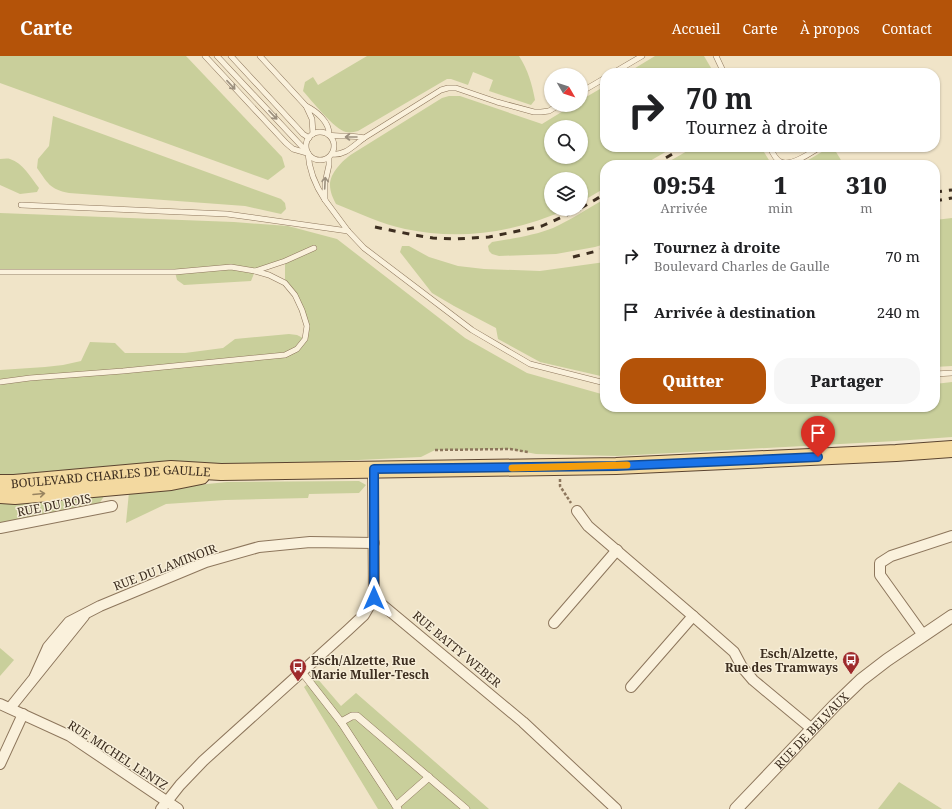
<!DOCTYPE html>
<html lang="fr">
<head>
<meta charset="utf-8">
<style>
	body { margin:0; font-family:"Noto Serif",serif; background:#f6f6f6; color:#202124; height:100vh; display:flex; flex-direction:column; font-size:15px; white-space:nowrap }
	* { box-sizing:border-box; margin:0 }
	p { font-size:13px; color:#757577 }
	.icon { flex:none; width:22px; height:22px; fill:none; stroke:currentColor; stroke-width:2; stroke-linecap:round; stroke-linejoin:round }
	.map { position:relative; flex:1; overflow:hidden }
	.panel { position:absolute; left:600px; top:104px; width:340px; height:252px; display:flex; flex-direction:column; background:#fff; border-radius:16px; box-shadow:0 1px 3px #0004 }
	.panel>* { flex:none }
	.hud { position:absolute; left:600px; top:12px; width:340px; height:84px; border-radius:16px; box-shadow:0 1px 3px #0004; background:#fff; color:#202124; overflow:hidden }
	.needle { width:26px; rotate:129deg }
	.controls { position:absolute; left:544px; top:12px; display:grid; gap:8px }
	.controls a { display:grid; place-items:center; width:44px; height:44px; border-radius:50%; background:#fff; box-shadow:0 1px 3px #0004; font-size:20px }
	.pin { position:absolute; display:grid; place-items:center; width:34px; height:34px; color:#fff; margin:-41px -17px; border-radius:50% 50% 50% 0; rotate:-45deg; box-shadow:0 0 4px #0007 }
	.pin .icon { rotate:45deg }
	.me { position:absolute; width:44px; margin:-22px; rotate:0deg; stroke-linejoin:round; filter:drop-shadow(0 0 3px #0008) }
	.turn { display:flex; align-items:center; gap:14px; height:84px; padding:0 20px; font-size:18px }
	.turn .icon { width:52px; height:52px; stroke-width:2.5 }
	.turn b { display:block; font-size:28px; line-height:34px }
	.eta { display:flex; justify-content:space-evenly; align-items:center; height:68px; text-align:center }
	.eta b { font-size:24px; font-weight:800; line-height:28px }
	.button { display:flex; gap:8px; margin-top:auto; padding:8px 20px }
	.button a { flex:1; height:46px; border-radius:16px; background:#b45309; color:#fff; font-size:16px; font-weight:800; line-height:46px; text-align:center }
	.button a+a { background:#f6f6f6; color:#202124 }
	ul { padding:0; list-style:none }
	li { display:flex; align-items:center; gap:12px; height:56px; padding:0 20px }
	li div { flex:1 }
	li b { display:block; font-size:15px }
	li em { font-style:normal }
	header { display:flex; align-items:center; gap:24px; box-sizing:border-box; height:56px; padding:0 20px; background:#b45309; color:#fff }
	header strong { font-size:19px }
	nav { display:flex; gap:22px; margin-inline-start:auto; font-size:14px }
	.map>svg:first-child { display:block }
</style>
</head>
<body>
<header>
<strong>Carte</strong>
<nav><a>Accueil</a><a>Carte</a><a>À propos</a><a>Contact</a></nav>
</header>
<div class="map">
<svg width="952" height="753" viewBox="0 0 952 753">
	<rect width="100%" height="100%" fill="#f0e4c8"/>
	<g fill="#c9cf9b" fill-rule="evenodd">
		<path d="M0,0h186l96,101 3,10 -17,13 -268,-97z"/>
		<path d="M367,0h152c9,14 13,28 16,44l-4,5 -42,-14 4,-11 -20,-8 -5,13 -17,-6h-4l-89,52c-4,1 -8,2 -12,1 -12,-3 -34,-31 -43,-41l2,-9 8,-5 5,8z"/>
		<path d="M655,0h49l10,17h-87z"/>
		<path d="M605,30v61h69l-31,18h-38v23l-24,14v-23h-30v30h17c-53,23 -106,32 -163,20 -24,-5 -46,-16 -69,-25 -3,-6 -6,-12 -6,-19 0,-12 12,-24 22,-31l90,-56 7,-2h11l82,28 31,-19h8v-5zM551,71h30v30h-30z"/>
		<path d="M53,60l228,83 4,4 1,6 -5,5 -36,-8 -176,-13c-20,-4 -21,-10 -32,-25l1,-9 11,-13z"/>
		<path d="M694,91h67l11,18h-109z"/>
		<path d="M830,91h3l11,18h-44z"/>
		<path d="M0,103c3,0 7,-1 10,0 13,4 21,19 29,29l-2,4 -17,2 -20,-9z"/>
		<path d="M605,143v45l-10,3 -39,7 -57,2 -7,-2 -3,-3 -1,-5 4,-4c19,-3 44,-7 61,-14 18,-8 35,-20 52,-29z"/>
		<path d="M0,157l234,9 54,4 49,13 128,99 62,35 78,22v12h330v-23l17,-2v55l-56,4 -279,15 -81,-2 -26,-5 -75,1 -14,7 -250,12 -65,24 -10,16 -96,16v-155l45,-3 18,-2 18,-4 9,-19 25,1 10,10h60l38,-5 12,-9 54,-5 8,1 8,4 2,-13 -5,-16 -17,-27v-22l-30,10 -4,10 -67,4 -7,-5 -2,-8h-175z"/>
		<path d="M952,162v148l-17,1v-147z"/>
		<path d="M402,190h7l20,11 29,9 26,3 56,2 65,-9v115l-65,-15 -42,-23 -2,-11 -42,-22 -22,-13 -32,-41z"/>
		<path d="M359,425l7,4 -7,8 -50,1 -1,4 -83,2 -59,4 -40,19 3,-31 98,-10z"/>
		<path d="M0,592l14,12 -14,16z"/>
		<path d="M316,621l25,29 15,-13 133,116h-111l-74,-122z"/>
		<path d="M899,726l43,27h-64z"/>
	</g>
	<g fill="none" stroke-linecap="round" stroke-linejoin="round">
		<defs>
			<g id="service">
				<path d="M205,0l81,87 7,6 14,4"/>
				<path d="M217,0l91,97c1,18 7,32 17,47v-17l4,-18v-7"/>
				<path d="M231,0l72,78 6,4"/>
				<path d="M260,0l46,50"/>
				<path d="M716,0l8,17"/>
				<path d="M613,17l29,-17"/>
				<path d="M581,36l24,-14"/>
				<circle cx="320" cy="90" r="14"/>
				<path d="M313,78l-1,-15 -6,-13c10,5 24,16 23,29 12,2 24,0 35,3 -10,7 -19,18 -32,16"/>
				<path d="M364,82l77,-48 7,-2h8l41,14 37,10h7l8,-1 10,-6"/>
				<path d="M770,91c2,5 6,13 11,15 10,5 31,-10 39,-15"/>
				<path d="M325,144l23,31 16,17 108,82 58,34 75,19"/>
				<path d="M21,149l206,9 121,17"/>
				<path d="M255,215l30,-10 29,-13"/>
				<path d="M0,216h175l56,-5 24,4 14,4 16,8 10,12 7,15 5,16 -2,13 -8,10 -12,6 -162,16 -93,7 -30,4"/>
				<path d="M935,318l17,-1"/>
			</g>
			<g id="pedestrian">
				<path d="M302,616l39,50 57,87"/>
				<path d="M341,666l11,-6h5l109,93"/>
				<path d="M396,750l33,-29"/>
			</g>
			<g id="minor">
				<path d="M373,413l1,129 149,124 93,87"/>
				<path d="M577,455l11,15 105,90 41,36 8,15 11,13 59,49"/>
				<path d="M0,472l112,-22"/>
				<path d="M554,567l63,-73"/>
				<path d="M923,579l-43,-60v-12l11,-7 61,-20"/>
				<path d="M35,620l13,-29 21,-25 31,-16 106,-44 53,-15 51,-5 64,1"/>
				<path d="M631,631l62,-71"/>
				<path d="M0,648l70,32 108,73"/>
				<path d="M10,652l74,-92"/>
				<path d="M0,708l23,-50"/>
				<path d="M161,753l19,-24 23,-24 145,-131 16,-15 10,-17"/>
			</g>
			<g id="tertiary">
				<path id="s1" d="M736,753l99,-104 26,-25 26,-20 65,-44"/>
			</g>
			<g id="primary">
				<path id="s2" d="M0,427h14l157,-14 50,3 395,-6 280,-13 56,-4"/>
				<path d="M0,439l15,1 156,-14 30,-6"/>
			</g>
		</defs>
		<use href="#service" stroke="#8d765c" stroke-width="6"/>
		<use href="#pedestrian" stroke="#8d765c" stroke-width="8"/>
		<use href="#minor" stroke="#8d765c" stroke-width="12"/>
		<use href="#tertiary" stroke="#8d765c" stroke-width="14"/>
		<use href="#primary" stroke="#5b4430" stroke-width="18"/>
		<g stroke="#8d765c" stroke-width="2.5" stroke-dasharray="3 2" stroke-linecap="butt">
			<path d="M435,394l75,-1 18,3"/>
			<path d="M560,423v7l11,17"/>
		</g>
		<use href="#service" stroke="#faf1dc" stroke-width="5"/>
		<use href="#pedestrian" stroke="#faf1dc" stroke-width="7"/>
		<use href="#minor" stroke="#faf1dc" stroke-width="10"/>
		<use href="#tertiary" stroke="#faf1dc" stroke-width="12"/>
		<use href="#primary" stroke="#f3d9a0" stroke-width="16"/>
		<g stroke="#3d2e20" stroke-width="3" stroke-dasharray="7 7" stroke-linecap="butt">
			<path d="M654,109l30,-18"/>
			<path d="M935,136l17,-2"/>
			<path d="M935,145l17,-3"/>
			<path d="M581,152l24,-14"/>
			<path d="M375,171l39,8 19,3 22,1 34,-2 53,-11 38,-17"/>
			<path d="M573,201l32,-8"/>
		</g>
	</g>
	<defs><path id="oneway-shaft" d="M-6 0H5M1.5-3L5.5 0L1.5 3" fill="none" stroke-width="1.6" stroke-linecap="round" stroke-linejoin="round"/></defs>
	<g stroke="#9c907e">
		<use href="#oneway-shaft" transform="translate(231 29) rotate(47)"/>
		<use href="#oneway-shaft" transform="translate(273 59) rotate(47)"/>
		<use href="#oneway-shaft" transform="translate(351 81) rotate(-180)"/>
		<use href="#oneway-shaft" transform="translate(325 127) rotate(-87)"/>
	</g>
	<use stroke="#988460" href="#oneway-shaft" transform="translate(39 438) rotate(-5)"/>
	<g fill="none" stroke-linecap="round" stroke-linejoin="round">
		<defs>
			<path id="route" d="M374,542v-129l242,-3 202,-9"/>
		</defs>
		<use href="#route" stroke="#114b97" stroke-width="10"/>
		<use href="#route" stroke="#1a73e8" stroke-width="7"/>
		<path stroke="#f59e0b" stroke-width="7" d="M512,412l115,-3"/>
	</g>
	<defs>
		<symbol id="bus-pin" viewBox="-11 -11 22 30"><path d="M0 17L-7.5 6A9.5 9.5 0 1 1 7.5 6Z" fill="#9e2a2b" stroke="#f7eed8"/><path d="M-5-6H5V4H4V6H2V4H-2V6H-4V4H-5ZM-3.5-4V0h7V-4ZM-3.5 1.2v1.5H-2V1.2ZM2 1.2v1.5H3.5V1.2Z" fill="#fff"/></symbol>
	</defs>
	<g fill-rule="evenodd">
		<use href="#bus-pin" x="841" y="594" width="20" height="27"/>
		<use href="#bus-pin" x="288" y="601" width="20" height="27"/>
	</g>
	<g text-anchor="middle" dominant-baseline="central" stroke-width="3" stroke-linejoin="round" paint-order="stroke">
		<g font-size="12" fill="#3d2e20" stroke="#f7eed8">
			<text stroke="none"><textPath href="#s2" startOffset="111">BOULEVARD CHARLES DE GAULLE</textPath></text>
			<text transform="translate(54 449) rotate(-11)">RUE DU BOIS</text>
			<text transform="translate(165 511) rotate(-21)">RUE DU LAMINOIR</text>
			<text transform="translate(457 593) rotate(40)">RUE BATTY WEBER</text>
			<text stroke="none"><textPath href="#s1" startOffset="109">RUE DE BELVAUX</textPath></text>
			<text transform="translate(118 699) rotate(33)">RUE MICHEL LENTZ</text>
		</g>
		<g font-size="12" font-weight="bold" fill="#3d2e20" stroke="#f7eed8" text-anchor="end">
			<text x="838" y="597">Esch/Alzette,<tspan x="838" dy="14">Rue des Tramways</tspan></text>
			<text x="311" y="604" text-anchor="start">Esch/Alzette, Rue<tspan x="311" dy="14">Marie Muller-Tesch</tspan></text>
		</g>
	</g>
</svg>
<div class="controls">
<a><svg class="needle" viewBox="-14 -14 28 28"><path d="M0-13l5 13h-10z" fill="#e53935"/><path d="M0 13l5-13h-10z" fill="#757577"/></svg></a>
<a><svg class="icon" aria-label="search" viewBox="0 0 24 24"><circle cx="10" cy="10" r="6"/><path d="M15 15l6 6"/></svg></a>
<a><svg class="icon" aria-label="layers" viewBox="0 0 24 24"><path d="M12 4l9 5-9 5-9-5zM3 14l9 5 9-5"/></svg></a>
</div>
<div class="pin" style="left:818px;top:401px;background:#d93025"><svg class="icon" aria-label="arrive" viewBox="0 0 24 24"><path d="M6 21V4h12l-3 4 3 4H6"/></svg></div>
<svg class="me" style="left:374px;top:542px" viewBox="-20 -20 40 40"><path d="M0-17L14 15 0 8-14 15z" fill="#1a73e8" stroke="#fff" stroke-width="4"/></svg>
<div class="hud">
<div class="turn"><svg class="icon" aria-label="right" viewBox="0 0 24 24"><path d="M7 20v-9h11M14 6l5 5-5 5"/></svg><div><b>70 m</b>Tournez à droite</div></div>
</div>
<section class="panel">
<div class="eta">
<div><b>09:54</b><p>Arrivée</p></div>
<div><b>1</b><p>min</p></div>
<div><b>310</b><p>m</p></div>
</div>
<ul>
<li><svg class="icon" aria-label="right" viewBox="0 0 24 24"><path d="M7 20v-9h11M14 6l5 5-5 5"/></svg><div><b>Tournez à droite</b><p>Boulevard Charles de Gaulle</p></div><em>70 m</em></li>
<li><svg class="icon" aria-label="arrive" viewBox="0 0 24 24"><path d="M6 21V4h12l-3 4 3 4H6"/></svg><div><b>Arrivée à destination</b></div><em>240 m</em></li>
</ul>
<div class="button"><a>Quitter</a><a>Partager</a></div>
</section>
</div>
</body>
</html>
